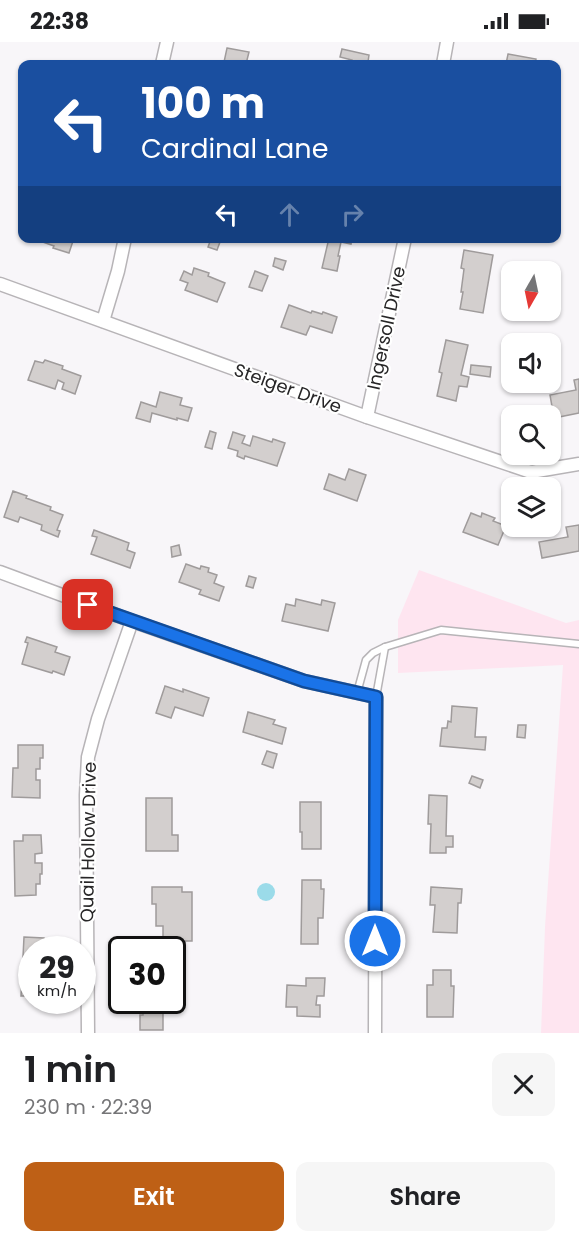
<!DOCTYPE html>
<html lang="en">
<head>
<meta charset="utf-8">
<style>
	body { margin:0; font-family:Poppins,sans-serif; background:#f6f6f6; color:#202124; height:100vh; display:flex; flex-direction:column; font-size:22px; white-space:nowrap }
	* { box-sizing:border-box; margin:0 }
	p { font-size:20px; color:#757577 }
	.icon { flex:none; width:33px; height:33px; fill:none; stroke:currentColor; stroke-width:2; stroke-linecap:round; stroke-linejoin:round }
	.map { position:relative; height:991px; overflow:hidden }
	.panel { display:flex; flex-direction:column; background:#fff; flex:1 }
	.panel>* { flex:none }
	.top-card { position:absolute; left:18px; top:18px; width:543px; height:183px; border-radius:12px; box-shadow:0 2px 4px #0004; background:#1a4fa0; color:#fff; overflow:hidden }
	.needle { width:39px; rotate:189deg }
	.buttons { position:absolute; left:501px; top:219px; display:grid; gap:12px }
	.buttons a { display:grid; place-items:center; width:60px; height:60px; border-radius:12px; background:#fff; box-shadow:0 2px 4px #0004; font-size:30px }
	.speed { position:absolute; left:18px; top:894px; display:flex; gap:12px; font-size:30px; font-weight:700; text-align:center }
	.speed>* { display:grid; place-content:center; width:78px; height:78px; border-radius:50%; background:#fff; box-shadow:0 2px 4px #0004; line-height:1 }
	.speed small { font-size:15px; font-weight:400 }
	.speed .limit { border:3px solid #111; border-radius:9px; background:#fff; color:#111 }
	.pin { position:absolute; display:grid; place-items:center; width:51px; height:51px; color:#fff; margin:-26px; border-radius:12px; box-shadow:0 3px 9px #0006 }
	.me { position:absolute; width:66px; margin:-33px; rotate:0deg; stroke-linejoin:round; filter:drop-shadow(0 0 4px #0008) }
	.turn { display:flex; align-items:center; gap:21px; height:126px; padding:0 24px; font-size:27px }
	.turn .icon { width:78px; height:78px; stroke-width:2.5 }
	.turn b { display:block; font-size:42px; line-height:51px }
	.lanes { display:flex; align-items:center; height:57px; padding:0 24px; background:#0003; justify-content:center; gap:30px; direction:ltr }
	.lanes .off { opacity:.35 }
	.round { display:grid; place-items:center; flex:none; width:63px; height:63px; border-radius:12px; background:#f6f6f6 }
	.summary { display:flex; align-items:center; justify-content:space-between; height:102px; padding:0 24px }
	h1 { font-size:36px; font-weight:600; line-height:45px }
	.primary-button { display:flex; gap:12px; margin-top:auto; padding:12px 24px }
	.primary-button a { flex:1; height:69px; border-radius:12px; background:#be6016; color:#fff; font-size:24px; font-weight:600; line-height:69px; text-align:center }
	.primary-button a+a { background:#f6f6f6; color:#202124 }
	.status { display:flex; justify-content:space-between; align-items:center; height:42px; padding:0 30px; background:#fff; direction:ltr }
	.status svg { height:16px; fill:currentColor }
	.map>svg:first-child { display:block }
</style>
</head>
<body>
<div class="status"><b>22:38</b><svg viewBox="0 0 49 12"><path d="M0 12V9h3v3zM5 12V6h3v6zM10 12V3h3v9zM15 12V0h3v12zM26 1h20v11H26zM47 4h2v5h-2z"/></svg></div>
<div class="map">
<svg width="579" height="991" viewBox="0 0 579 991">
	<rect width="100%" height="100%" fill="#f8f6f9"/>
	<path fill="#fee5f0" d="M419,528l147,53 13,-3v413h-38l4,-106 18,-262 -165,8v-53z"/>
	<circle fill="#9bdbe9" cx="266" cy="850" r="9"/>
	<g fill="#d3cfce" stroke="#9f9b9b" stroke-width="1.5">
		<path d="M227,6l22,4 -3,12h-20v-1l-2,-1z"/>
		<path d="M342,7l27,6 -1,7h3v2h-20l1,-4 -12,-3z"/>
		<path d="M508,12l28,5 -1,5h-29z"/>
		<path d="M37,196h37l-5,15 -16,-5 1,-2 -17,-6z"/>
		<path d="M329,196h23l-1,6 -10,-2 -3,14h2l-3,15 -15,-3z"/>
		<path d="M211,197l9,3 -3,8 -9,-3z"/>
		<path d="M464,208l29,5 -10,58 -23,-4 3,-17h-2l3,-23 -3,-1z"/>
		<path d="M275,216l11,3 -3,9 -10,-4z"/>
		<path d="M194,226l15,5 -1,3 17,7 -8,19 -32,-12 3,-7 -8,-3 4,-9 8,4z"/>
		<path d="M255,229l13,5 -6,15 -13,-4z"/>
		<path d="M289,263l22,8 1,-2 10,3 1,-2 14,5 -5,16 -22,-7 -4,9 -25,-8z"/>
		<path d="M446,298l22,5 -7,30 8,2 -2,10 -8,-1 -3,15 -19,-5 5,-23 -3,-1z"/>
		<path d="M45,318l18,6 -1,3 19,7 -6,18 -13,-5 2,-6 -6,-3 -3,9 -27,-9 7,-19 8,2z"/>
		<path d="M471,323l20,2 -1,10 -20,-3z"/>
		<path d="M579,337v34l-25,5 -4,-23 26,-5 -2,-10z"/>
		<path d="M160,350l22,6 -2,7 12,3 -4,13 -11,-3v2l-25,-7 -2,9 -14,-4 5,-16 15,5z"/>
		<path d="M210,389l6,2 -4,16 -7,-2z"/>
		<path d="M233,390l12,4 -3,7 8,3 3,-10 19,6 1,-3 12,4 -8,23 -32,-10 -1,3 -7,-3 1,-5 -10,-3z"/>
		<path d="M349,427l17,6 -9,26 -33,-12 5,-15 16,6z"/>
		<path d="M13,449l14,5 -1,2 25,9 -1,3 13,5 -6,15 3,1 -2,6 -17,-7 1,-5 -22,-8 -2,5 -14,-5z"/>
		<path d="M471,471l10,4 1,-4 13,5 -2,3 13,5 -8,19 -35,-13z"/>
		<path d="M579,483v26l-37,7 -3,-16 29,-5 -2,-10z"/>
		<path d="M94,488l35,13 -2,7 8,3 -5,15 -39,-14 6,-17 -5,-1z"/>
		<path d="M179,503l2,10 -9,2 -1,-10z"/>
		<path d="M186,522l14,5 1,-3 8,2 -1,4 9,3 -3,8 10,4 -5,14 -20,-7 2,-4 -22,-8z"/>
		<path d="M249,534l7,2 -3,10 -7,-2z"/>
		<path d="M296,557l25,6 1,-5 13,3 -7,28 -46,-10 4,-17 9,2z"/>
		<path d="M27,595l30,10 -2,5 15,5 -6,18 -11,-4 -1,2 -30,-9 6,-21 -3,-1z"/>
		<path d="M165,644l18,6v-3l26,9 -6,18 -28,-9 -4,11 -15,-5z"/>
		<path d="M452,664l25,2 -2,29h11l-1,13 -45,-4 2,-18h5l1,-7 3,1z"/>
		<path d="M248,670l27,8 -2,4 13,4 -4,16 -39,-12z"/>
		<path d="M518,683h8l-1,13 -8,-1z"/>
		<path d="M18,703h25v13h-3v11h-4v11h4v18l-28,-1 1,-29h5z"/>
		<path d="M267,709l10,3 -4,14 -11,-4z"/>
		<path d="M472,734l11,4 -3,8 -11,-5z"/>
		<path d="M429,753l18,1 -1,40h7v11h-7v6h-16l1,-29h-3z"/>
		<path d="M146,756h26v37h6v16h-32z"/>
		<path d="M300,760h21v47h-19v-17h-2z"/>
		<path d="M23,793h18l1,18 -7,1v9h7v11h-2v10h-4v11l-21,1 -1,-55h9z"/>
		<path d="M302,838h19v9h3l-1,29h-5v26h-17z"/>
		<path d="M152,845h30v5h10v49h-29v-15h-7v-22h-4z"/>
		<path d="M431,845l31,2 -1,14h-3l-1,30 -24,-1 2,-27h-5z"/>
		<path d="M24,895l20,1v12h-12v46h-11z"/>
		<path d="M433,928h18v16h3l-1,31h-26v-32h6z"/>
		<path d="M172,933h4v38h-13v17h-23v-15h3v-15h29z"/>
		<path d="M306,936h19l-1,18h-7l-1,9h4v12l-23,-1v-9h-11l1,-22 19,1z"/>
	</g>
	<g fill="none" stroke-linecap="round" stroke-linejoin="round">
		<defs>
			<g id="service">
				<path d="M357,651l9,-33 7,-7 12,-6 56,-17 138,14"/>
				<path d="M376,655l9,-50"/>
			</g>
			<g id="minor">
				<path d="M162,22l5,-22"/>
				<path d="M443,22l4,-22"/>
				<path d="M0,242l367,133 164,55 48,-8"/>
				<path d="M103,279l15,-50 7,-33"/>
				<path d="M367,375l38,-179"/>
				<path d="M0,530l132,49 172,60 72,16 -1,336"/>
				<path d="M88,991l-2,-238 2,-38 10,-38 34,-98"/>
			</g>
		</defs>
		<use href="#service" stroke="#b7b4b7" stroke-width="9"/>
		<use href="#minor" stroke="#b7b4b7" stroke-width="15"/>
		<use href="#service" stroke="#fff" stroke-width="6"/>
		<use href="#minor" stroke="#fff" stroke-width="12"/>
	</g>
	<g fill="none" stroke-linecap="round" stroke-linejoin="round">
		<defs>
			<path id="route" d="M88,563l216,76 72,16 -1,244"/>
		</defs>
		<use href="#route" stroke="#114b97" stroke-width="15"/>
		<use href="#route" stroke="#1a73e8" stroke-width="10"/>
	</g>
	<g text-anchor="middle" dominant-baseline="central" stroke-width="4.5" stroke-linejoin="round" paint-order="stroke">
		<g font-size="18" fill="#272627" stroke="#fff">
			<text transform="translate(386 286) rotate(-78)">Ingersoll Drive</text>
			<text transform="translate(288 346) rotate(20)">Steiger Drive</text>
			<text transform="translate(88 800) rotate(-89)">Quail Hollow Drive</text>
		</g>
	</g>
</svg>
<div class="buttons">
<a><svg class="needle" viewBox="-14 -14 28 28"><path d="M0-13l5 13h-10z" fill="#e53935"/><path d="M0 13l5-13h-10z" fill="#757577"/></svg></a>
<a><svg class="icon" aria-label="sound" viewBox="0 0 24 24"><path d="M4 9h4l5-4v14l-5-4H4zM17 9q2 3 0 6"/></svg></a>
<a><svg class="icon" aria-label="search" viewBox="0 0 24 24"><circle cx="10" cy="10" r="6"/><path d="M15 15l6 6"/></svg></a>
<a><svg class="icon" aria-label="layers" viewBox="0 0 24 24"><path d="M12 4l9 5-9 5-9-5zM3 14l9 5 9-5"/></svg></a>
</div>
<div class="speed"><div>29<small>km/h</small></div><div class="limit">30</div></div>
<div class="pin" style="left:88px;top:563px;background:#d93025"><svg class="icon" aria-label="arrive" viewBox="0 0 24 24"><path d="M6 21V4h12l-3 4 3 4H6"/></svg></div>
<svg class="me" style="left:375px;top:899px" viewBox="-20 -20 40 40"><circle r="17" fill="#1a73e8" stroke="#fff" stroke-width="3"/><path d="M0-11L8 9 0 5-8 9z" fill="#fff"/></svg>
<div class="top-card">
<div class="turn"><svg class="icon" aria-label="left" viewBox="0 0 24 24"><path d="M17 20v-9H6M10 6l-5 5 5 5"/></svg><div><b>100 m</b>Cardinal Lane</div></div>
<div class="lanes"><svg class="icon" aria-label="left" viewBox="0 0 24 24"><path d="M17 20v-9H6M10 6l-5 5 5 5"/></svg><svg class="icon off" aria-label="ahead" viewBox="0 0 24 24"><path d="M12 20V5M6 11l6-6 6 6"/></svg><svg class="icon off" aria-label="right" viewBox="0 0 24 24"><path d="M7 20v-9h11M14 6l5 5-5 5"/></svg></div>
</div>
</div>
<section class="panel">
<div class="summary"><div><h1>1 min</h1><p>230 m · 22:39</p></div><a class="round"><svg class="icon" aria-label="close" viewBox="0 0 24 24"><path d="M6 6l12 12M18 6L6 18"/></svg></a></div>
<div class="primary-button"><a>Exit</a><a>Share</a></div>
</section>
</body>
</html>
